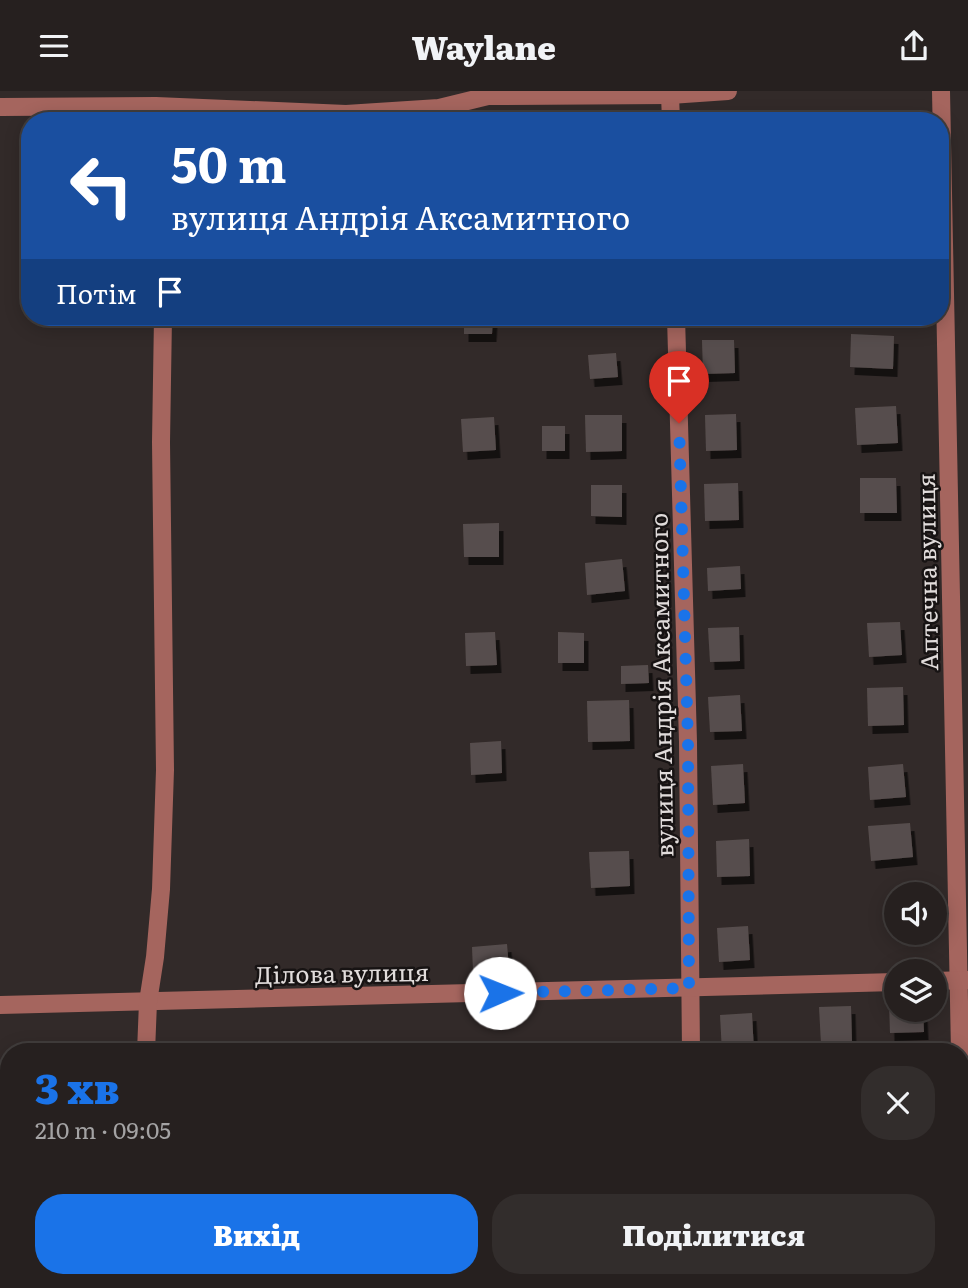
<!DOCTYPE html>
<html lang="uk">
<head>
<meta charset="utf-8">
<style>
	body { margin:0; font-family:Literata,serif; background:#322d2c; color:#f1f3f6; height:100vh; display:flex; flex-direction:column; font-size:26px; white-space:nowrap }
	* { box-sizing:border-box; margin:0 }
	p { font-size:23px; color:#a4a3a4 }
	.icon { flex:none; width:38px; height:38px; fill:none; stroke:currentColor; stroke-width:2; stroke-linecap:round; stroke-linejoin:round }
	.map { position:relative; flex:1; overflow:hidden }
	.drawer { position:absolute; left:0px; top:952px; width:970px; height:245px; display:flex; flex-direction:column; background:#26201f; border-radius:28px 28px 0 0; box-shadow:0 4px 18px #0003,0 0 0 2px #423e3d }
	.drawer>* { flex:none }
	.banner { position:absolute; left:21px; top:21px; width:928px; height:214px; border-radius:28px; box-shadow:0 4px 18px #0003,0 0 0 2px #423e3d; background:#1a4fa0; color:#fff; overflow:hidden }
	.fabs { position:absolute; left:884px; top:791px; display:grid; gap:14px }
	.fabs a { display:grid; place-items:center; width:63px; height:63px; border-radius:50%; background:#26201f; box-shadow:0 4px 18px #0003,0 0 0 2px #423e3d; font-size:35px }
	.pin { position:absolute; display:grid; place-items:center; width:60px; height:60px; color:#fff; margin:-72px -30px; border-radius:50% 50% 50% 0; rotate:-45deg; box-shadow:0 0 7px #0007 }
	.pin .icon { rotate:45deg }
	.me { position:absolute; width:77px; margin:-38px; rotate:89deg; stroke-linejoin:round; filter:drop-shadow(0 0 5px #0008) }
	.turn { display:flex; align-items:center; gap:24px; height:147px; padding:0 35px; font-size:32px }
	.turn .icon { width:91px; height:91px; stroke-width:2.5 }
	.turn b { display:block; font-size:49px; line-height:60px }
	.then { display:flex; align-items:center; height:66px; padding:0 35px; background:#0003; gap:14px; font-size:26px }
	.round { display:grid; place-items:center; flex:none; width:74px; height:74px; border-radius:28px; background:#322d2c }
	.overview { display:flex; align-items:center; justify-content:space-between; height:119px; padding:0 35px }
	h1 { font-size:42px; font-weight:800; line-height:52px; color:#1a73e8 }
	.button { display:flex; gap:14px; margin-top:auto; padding:14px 35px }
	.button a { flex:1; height:80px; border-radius:28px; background:#1a73e8; color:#fff; font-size:28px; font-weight:800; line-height:80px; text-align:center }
	.button a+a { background:#322d2c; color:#f1f3f6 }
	header { display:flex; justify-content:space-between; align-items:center; height:91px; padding:0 35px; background:#26201f; font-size:32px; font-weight:800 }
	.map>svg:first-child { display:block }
</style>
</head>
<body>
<header><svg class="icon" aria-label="menu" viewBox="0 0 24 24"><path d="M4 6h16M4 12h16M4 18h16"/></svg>Waylane<svg class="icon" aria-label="share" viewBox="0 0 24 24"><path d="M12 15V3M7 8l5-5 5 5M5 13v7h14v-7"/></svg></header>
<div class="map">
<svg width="968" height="1197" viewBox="0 0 968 1197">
	<defs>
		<filter id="shadow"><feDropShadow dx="4.5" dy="8" stdDeviation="0" flood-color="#0009"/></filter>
	</defs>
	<rect width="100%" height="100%" fill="#322a29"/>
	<g fill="#574e4d" filter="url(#shadow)">
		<path d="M464,226h29l-1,17h-28z"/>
		<path d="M851,243l43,2 -1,33 -43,-2z"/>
		<path d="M702,249h32l1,33 -32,1z"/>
		<path d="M616,262l2,24 -28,2 -2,-24z"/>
		<path d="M896,315l2,37 -41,2 -2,-37z"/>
		<path d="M736,323l1,36 -31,1 -1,-36z"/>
		<path d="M585,324h37v36l-36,1z"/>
		<path d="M494,326l2,33 -33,2 -2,-33z"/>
		<rect x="542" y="335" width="23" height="25"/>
		<path d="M860,387h36l1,35h-37z"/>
		<path d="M738,392l1,37 -34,1 -1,-37z"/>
		<path d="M591,394h31v32l-31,-1z"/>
		<path d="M499,432v34h-35l-1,-33z"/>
		<path d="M622,468l3,32 -38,4 -2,-32z"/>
		<path d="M740,475l1,23 -33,2 -1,-23z"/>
		<path d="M900,531l2,33 -33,2 -2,-34z"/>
		<path d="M739,536l1,34 -30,1 -2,-34z"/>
		<path d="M495,541l2,33 -31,1 -1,-33z"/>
		<path d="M558,541l26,1v30h-26z"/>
		<path d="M648,574l1,18 -28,1v-18z"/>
		<path d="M903,596l1,38 -36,1 -1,-38z"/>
		<path d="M740,604l2,36 -32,1 -2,-35z"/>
		<path d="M629,609l1,41 -42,1 -1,-41z"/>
		<path d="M501,650l1,32 -31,2 -1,-32z"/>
		<path d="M743,673l2,39 -32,2 -2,-39z"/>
		<path d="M903,673l3,33 -36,3 -2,-33z"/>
		<path d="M910,732l3,34 -42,4 -3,-35z"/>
		<path d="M749,748l1,37 -33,1 -1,-36z"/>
		<path d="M629,760l1,35 -39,2 -2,-36z"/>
		<path d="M748,835l2,34 -31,2 -2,-34z"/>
		<path d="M507,853l2,24 -36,3 -1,-24z"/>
		<path d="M889,911h7v8h27l1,22 -34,1z"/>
		<path d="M851,915l1,36 -31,2 -2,-37z"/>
		<path d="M752,922l2,39h-32l-2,-37z"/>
		<path d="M916,1189v8h-32v-6z"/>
		<path d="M224,1191l1,6h-25v-5z"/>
		<path d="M758,1191v6h-30v-5z"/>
	</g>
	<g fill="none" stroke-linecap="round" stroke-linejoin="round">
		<g stroke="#a5655e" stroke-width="18">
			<path d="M941,0l19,961"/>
			<path d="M670,4l1,26"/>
			<path d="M0,16l156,-1 190,8 93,-6 49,-12 182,-1 58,-4"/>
			<path d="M676,226l12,425 3,310"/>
			<path d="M934,890l34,-1"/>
			<path d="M0,914l896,-23"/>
			<path d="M146,961l2,-50 7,-45 6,-68 4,-119 -4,-328 2,-125"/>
			<path d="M961,1002l5,195"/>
			<path d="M155,1188v9"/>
			<path d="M706,1188l1,9"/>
		</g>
	</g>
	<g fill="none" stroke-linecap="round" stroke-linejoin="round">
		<path stroke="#1a73e8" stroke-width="12" stroke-dasharray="0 21.6" d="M500,902l189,-5 -1,-246 -9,-319"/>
	</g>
	<g text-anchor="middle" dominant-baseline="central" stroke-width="5" stroke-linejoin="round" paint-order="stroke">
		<g font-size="24" fill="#e1dcdb" stroke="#171313">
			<text transform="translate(926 481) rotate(-91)">Аптечна вулиця</text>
			<text transform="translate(660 594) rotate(-91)">вулиця Андрія Аксамитного</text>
			<text transform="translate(342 881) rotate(-1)">Ділова вулиця</text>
		</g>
	</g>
</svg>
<div class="fabs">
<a><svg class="icon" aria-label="sound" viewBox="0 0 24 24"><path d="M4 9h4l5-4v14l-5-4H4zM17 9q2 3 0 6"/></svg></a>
<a><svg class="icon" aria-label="layers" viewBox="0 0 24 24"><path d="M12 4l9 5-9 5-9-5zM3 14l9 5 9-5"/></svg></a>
</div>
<div class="pin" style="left:679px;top:332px;background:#d93025"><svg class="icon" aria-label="arrive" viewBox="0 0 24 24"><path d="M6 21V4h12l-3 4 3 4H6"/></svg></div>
<svg class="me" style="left:500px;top:902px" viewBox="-20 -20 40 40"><circle r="19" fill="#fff"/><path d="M0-13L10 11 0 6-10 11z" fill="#1a73e8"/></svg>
<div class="banner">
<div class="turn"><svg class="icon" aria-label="left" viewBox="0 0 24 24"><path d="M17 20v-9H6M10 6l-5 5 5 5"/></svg><div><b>50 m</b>вулиця Андрія Аксамитного</div></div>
<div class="then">Потім<svg class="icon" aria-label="arrive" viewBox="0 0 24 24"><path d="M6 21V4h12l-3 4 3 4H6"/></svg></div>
</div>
<section class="drawer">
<div class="overview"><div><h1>3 хв</h1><p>210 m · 09:05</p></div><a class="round"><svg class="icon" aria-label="close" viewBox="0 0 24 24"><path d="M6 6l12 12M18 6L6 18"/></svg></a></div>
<div class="button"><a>Вихід</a><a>Поділитися</a></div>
</section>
</div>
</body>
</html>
